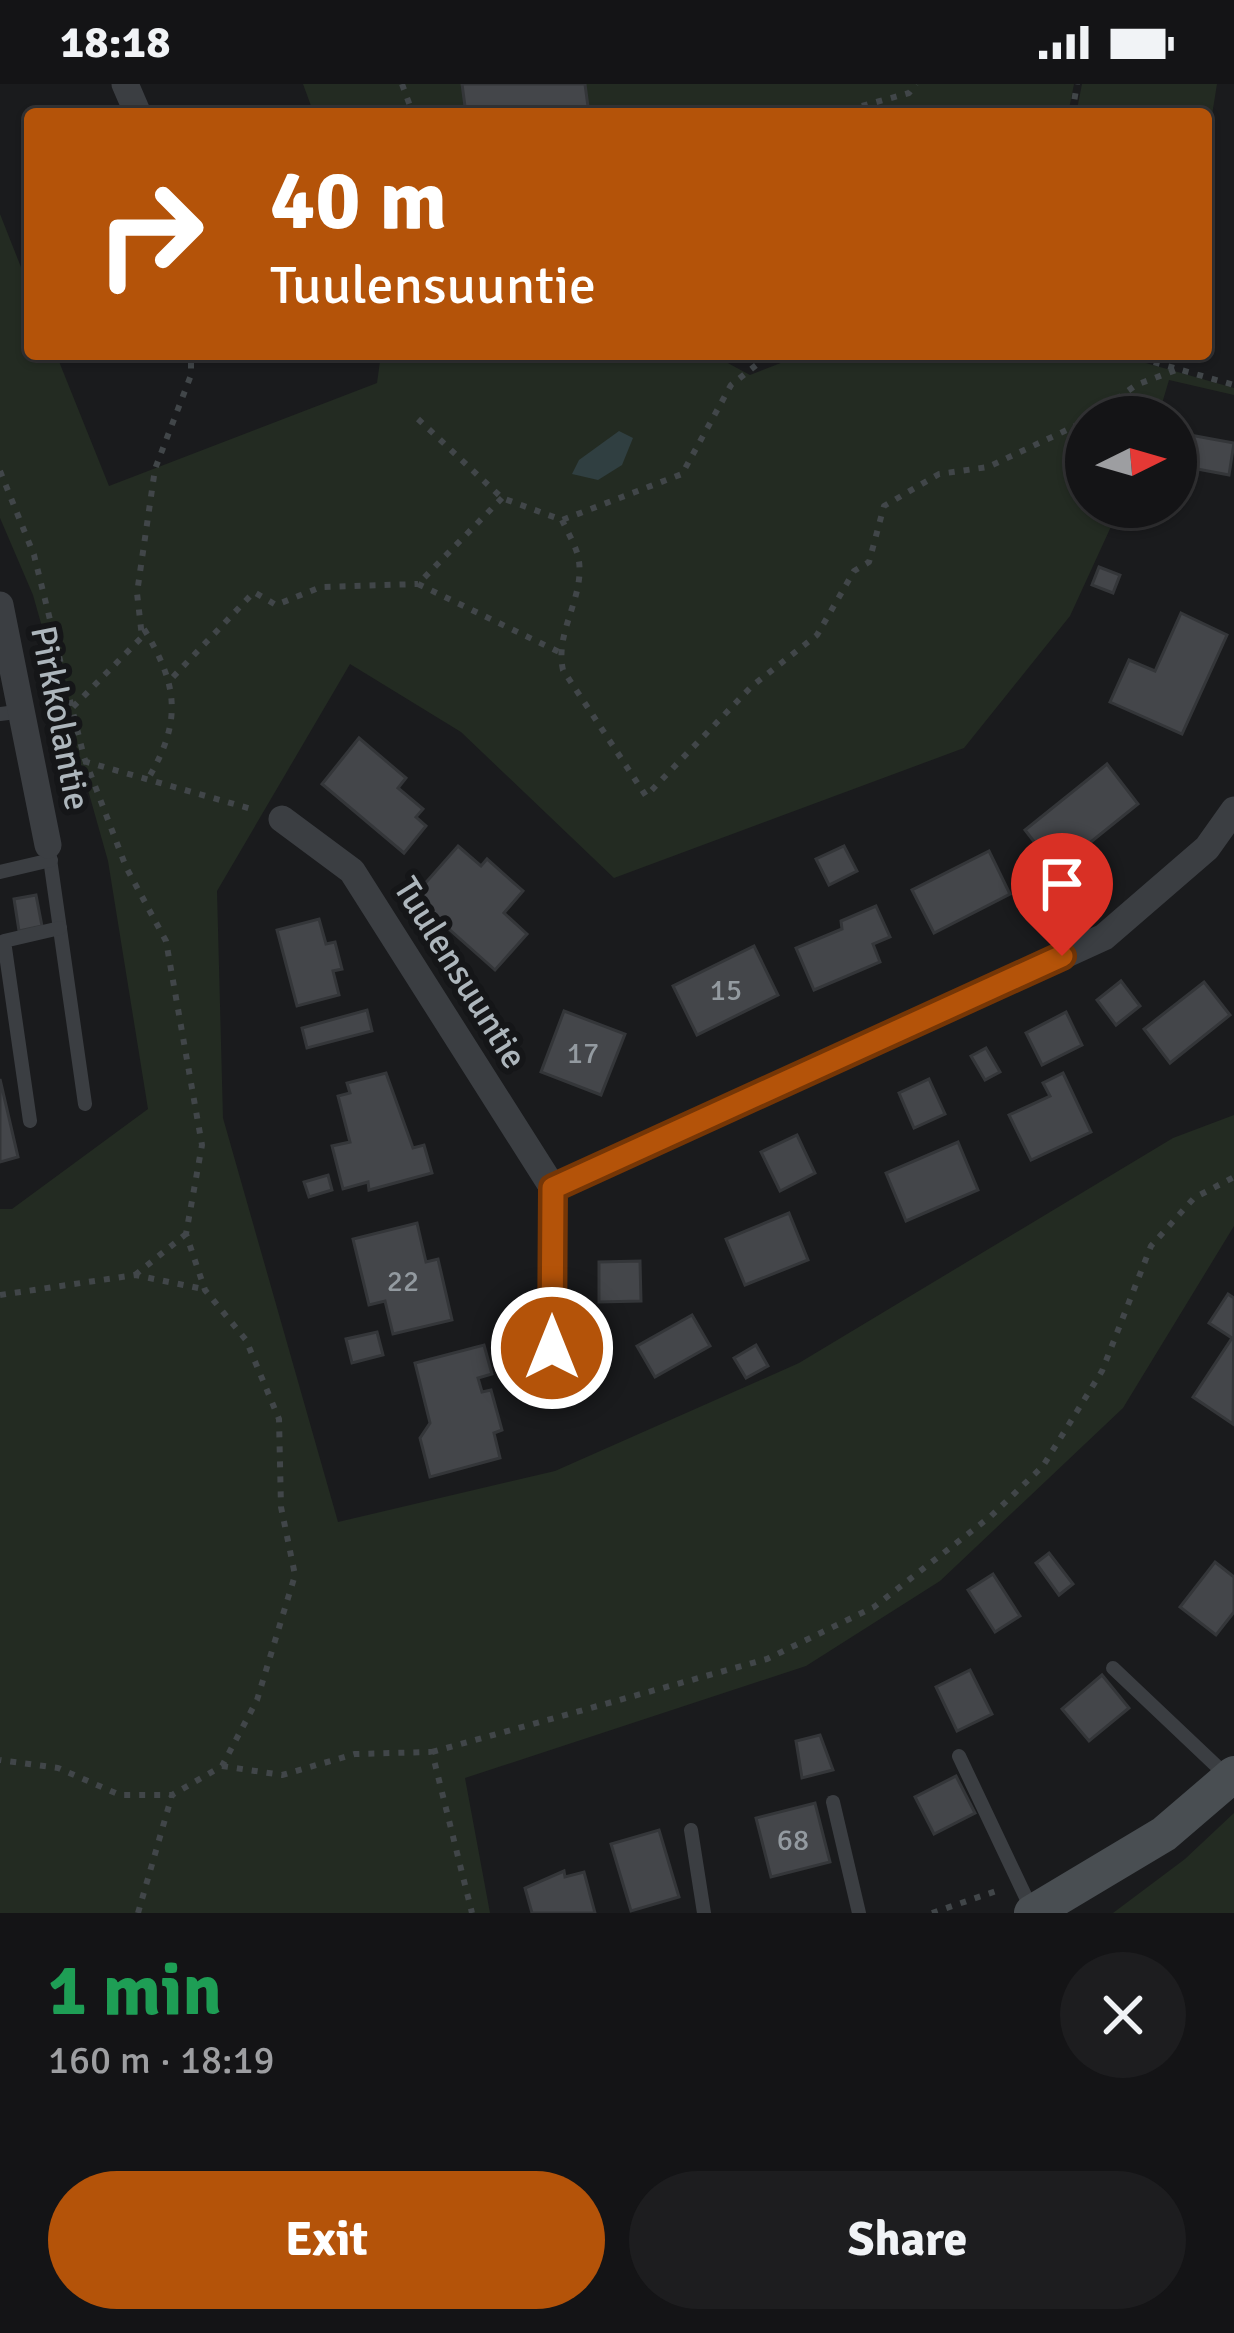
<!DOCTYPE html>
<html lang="en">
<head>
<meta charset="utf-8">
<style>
	body { margin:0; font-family:Signika,sans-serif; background:#1d1d1f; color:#f1f3f6; height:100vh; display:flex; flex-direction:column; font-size:45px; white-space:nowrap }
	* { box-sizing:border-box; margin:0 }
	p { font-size:39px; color:#9d9ea1 }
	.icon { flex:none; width:66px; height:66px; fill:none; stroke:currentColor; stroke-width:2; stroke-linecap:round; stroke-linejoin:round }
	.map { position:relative; height:1829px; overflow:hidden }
	.side { display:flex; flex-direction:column; background:#141416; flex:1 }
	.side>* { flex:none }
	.guide { position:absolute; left:24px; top:24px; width:1188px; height:252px; border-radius:12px; box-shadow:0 3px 9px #0004,0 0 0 3px #333335; background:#b45309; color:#fff; overflow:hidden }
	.needle { width:78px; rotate:85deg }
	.fabs { position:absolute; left:1065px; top:312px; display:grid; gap:24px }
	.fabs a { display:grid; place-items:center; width:132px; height:132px; border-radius:50%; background:#141416; box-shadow:0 3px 9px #0004,0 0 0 3px #333335; font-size:60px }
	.pin { position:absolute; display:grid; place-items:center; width:102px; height:102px; color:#fff; margin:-123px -51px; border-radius:50% 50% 50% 0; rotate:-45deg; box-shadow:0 0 12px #0007 }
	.pin .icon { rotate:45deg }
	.me { position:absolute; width:132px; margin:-66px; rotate:0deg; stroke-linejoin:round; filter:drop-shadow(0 0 9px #0008) }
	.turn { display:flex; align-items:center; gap:42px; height:252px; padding:0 48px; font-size:54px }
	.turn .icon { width:156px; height:156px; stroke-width:2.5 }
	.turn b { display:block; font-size:84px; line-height:102px }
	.round { display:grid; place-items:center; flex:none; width:126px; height:126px; border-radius:63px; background:#1d1d1f }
	.overview { display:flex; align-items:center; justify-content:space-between; height:204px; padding:0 48px }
	h1 { font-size:72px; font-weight:700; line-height:90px; color:#1e9e55 }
	.cta { display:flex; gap:24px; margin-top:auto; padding:24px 48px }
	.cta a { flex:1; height:138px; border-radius:72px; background:#b45309; color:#fff; font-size:48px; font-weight:700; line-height:138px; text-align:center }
	.cta a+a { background:#1d1d1f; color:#f1f3f6 }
	.status { display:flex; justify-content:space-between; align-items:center; height:84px; padding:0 60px; background:#141416; direction:ltr }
	.status svg { height:33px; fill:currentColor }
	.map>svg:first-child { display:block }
</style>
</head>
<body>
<div class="status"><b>18:18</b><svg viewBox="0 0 49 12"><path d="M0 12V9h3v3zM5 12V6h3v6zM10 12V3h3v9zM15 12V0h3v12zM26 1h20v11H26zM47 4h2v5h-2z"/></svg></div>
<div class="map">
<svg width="1234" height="1829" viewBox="0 0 1234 1829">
	<rect width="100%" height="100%" fill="#1a1b1d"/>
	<g fill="#232b22">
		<path d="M303,0h771l-6,30h-754z"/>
		<path d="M1082,0h135l-11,68v-38h-130z"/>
		<path d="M0,130l30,76v64h26l53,132 268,-103 4,-29h330l39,21 54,-21h310l120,34v7l-65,-15 -11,37h-72v90h34l-50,109 -106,132 -350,130 -153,-146 -111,-68 -133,227 6,227 115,404 217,-51 244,-108 374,-225 61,-23v111l-111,182 -183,173 -134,85 -341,112 25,135h-490v-704h12l136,-100 -40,-248 -75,-266 -33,-77z"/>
		<path d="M1234,1729v100h-121l72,-54z"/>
	</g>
	<path fill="#303f41" d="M619,347l14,7 -11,27 -24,15 -26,-6 7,-14z"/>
	<g fill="#44464a" stroke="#343639" stroke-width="3">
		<path d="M462,0h123l4,30h-123z"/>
		<path d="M1179,349l55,10 -5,32 -53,-10z"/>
		<path d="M1099,483l21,8 -7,18 -21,-8z"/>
		<path d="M1181,529l46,22 -45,99 -72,-32 19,-42 26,11z"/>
		<path d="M359,654l47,40 -8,10 25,21 -7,8 10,9 -22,27 -82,-69z"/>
		<path d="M1107,680l31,40 -82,66 -31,-40z"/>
		<path d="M458,762l23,20 6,-7 36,32 -19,22 23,21 -32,36 -82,-73z"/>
		<path d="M844,762l13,25 -28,14 -13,-26z"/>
		<path d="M989,767l21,43 -76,39 -22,-43z"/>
		<path d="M36,811l6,31 -23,5 -5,-32z"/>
		<path d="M876,822l14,31 -17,7 7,18 -66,28 -18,-42 46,-19 -1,-8z"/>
		<path d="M319,835l7,25 9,-2 7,27 -9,2 6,24 -42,11 -20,-76z"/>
		<path d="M754,862l24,49 -81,40 -24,-49z"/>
		<path d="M1121,897l19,25 -24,19 -19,-25z"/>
		<path d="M1204,898l26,33 -60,48 -26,-34z"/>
		<path d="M367,926l5,21 -65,17 -5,-20z"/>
		<path d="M564,927l61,23 -24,61 -60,-23z"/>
		<path d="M1066,928l16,33 -40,20 -16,-32z"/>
		<path d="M986,964l14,24 -15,8 -14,-24z"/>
		<path d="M386,989l27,75 11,-3 8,28 -63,17 -1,-8 -25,7 -11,-43 18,-4 -12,-46 12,-3 -3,-10z"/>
		<path d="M1063,989l28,59 -60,28 -22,-45 41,-19 -7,-13z"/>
		<path d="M0,995l18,78 -18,5z"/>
		<path d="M929,995l16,35 -31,14 -15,-35z"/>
		<path d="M797,1051l18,38 -35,18 -19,-39z"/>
		<path d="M958,1058l20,48 -72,31 -20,-48z"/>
		<path d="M328,1091l4,15 -23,7 -5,-15z"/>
		<path d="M789,1129l19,47 -63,25 -19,-46z"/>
		<path d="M417,1139l9,39 12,-3 14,61 -59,14 -8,-33 -16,4 -16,-66z"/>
		<path d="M640,1177l1,40 -42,1v-40z"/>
		<path d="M1228,1210l6,4 -1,126 -40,-27 39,-59 -23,-15z"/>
		<path d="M692,1231l18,31 -55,31 -18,-31z"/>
		<path d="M377,1248l6,23 -31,8 -6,-24z"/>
		<path d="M484,1261l8,29 -14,4 4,14 9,-2 11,40 -8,3 6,25 -70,19 -10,-39 10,-15 -15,-60z"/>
		<path d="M756,1261l12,21 -22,12 -12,-20z"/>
		<path d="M1049,1469l24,31 -14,11 -23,-32z"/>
		<path d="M1215,1478l19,15v35l-18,23 -36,-28z"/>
		<path d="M993,1490l27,42 -25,16 -27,-42z"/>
		<path d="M970,1586l22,44 -35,17 -21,-44z"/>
		<path d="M1102,1591l27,33 -40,33 -27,-32z"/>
		<path d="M820,1651l13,35 -31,8 -6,-37z"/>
		<path d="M956,1692l19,37 -41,21 -19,-37z"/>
		<path d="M815,1719l15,59 -59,15 -15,-59z"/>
		<path d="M659,1746l20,67 -48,14 -20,-67z"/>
		<path d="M564,1787l1,6 19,-5 11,41h-63l-7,-25z"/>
	</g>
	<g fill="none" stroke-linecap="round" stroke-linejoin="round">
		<g stroke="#414649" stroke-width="6" stroke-dasharray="6 9" stroke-linecap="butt">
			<path d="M402,0l11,30"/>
			<path d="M833,30l76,-21 7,-9"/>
			<path d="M1072,30l5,-30"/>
			<path d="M597,270h17"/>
			<path d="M702,270h17"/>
			<path d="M748,270l16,5 24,-5"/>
			<path d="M1125,270l109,31"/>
			<path d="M1092,333l44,-32 40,-15"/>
			<path d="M418,335l84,79 60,22 120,-46 49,-89 33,-26"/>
			<path d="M0,387l34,84 50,202 42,110 40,74 36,204 -16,89 19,56 41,50 33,79 2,88 14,68 -38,125 -35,66 -50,29h-52l-62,-27 -58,-8"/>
			<path d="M502,414l-84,86 141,68"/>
			<path d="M562,436c5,11 13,24 16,36 9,39 -24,75 -15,114l83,126 106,-110 65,-51 37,-64 15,-9 15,-56 55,-32 49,-7 98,-46"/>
			<path d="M144,545c33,55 39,90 5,148"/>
			<path d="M173,593l81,-85 22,13 45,-18 97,-3"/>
			<path d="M73,623l69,-70 -5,-44 18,-124 36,-94v-21"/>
			<path d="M55,669l200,57"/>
			<path d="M135,1191l51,-41"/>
			<path d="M0,1211l135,-20 68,14"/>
			<path d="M432,1668l335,-93 107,-52 117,-91 52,-50 59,-95 49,-125 43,-48 40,-21"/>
			<path d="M222,1682l60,9 73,-21 77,-2 40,161"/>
			<path d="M138,1829l34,-118"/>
			<path d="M932,1829l70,-24"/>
		</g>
		<g stroke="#3b3e42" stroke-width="14">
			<path d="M0,630l24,-3"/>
			<path d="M48,761l37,259"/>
			<path d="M0,788l51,-12"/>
			<path d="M30,1037l-26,-180 56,-13"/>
			<path d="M1113,1584l113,107"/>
			<path d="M959,1672l72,152"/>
			<path d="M833,1718l26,111"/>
			<path d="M691,1746l13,83"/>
		</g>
		<g stroke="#3b3e42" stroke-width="27">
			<path d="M125,0l13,30"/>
			<path d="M0,521l48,240"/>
			<path d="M282,735l70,52 201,317 551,-251 103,-89 27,-38"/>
			<path d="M552,1264l1,-160"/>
		</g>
		<path stroke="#494e52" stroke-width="36" d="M1032,1829l132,-79 70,-60"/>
	</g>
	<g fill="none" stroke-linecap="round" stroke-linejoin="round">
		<defs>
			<path id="route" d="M552,1264l1,-160 509,-232"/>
		</defs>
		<use href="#route" stroke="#753606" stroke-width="30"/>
		<use href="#route" stroke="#b45309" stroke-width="21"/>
	</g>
	<g text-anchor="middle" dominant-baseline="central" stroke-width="12" stroke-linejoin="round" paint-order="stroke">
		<g font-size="30" fill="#939aa0">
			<text x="726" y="906">15</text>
			<text x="583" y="969">17</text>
			<text x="403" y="1197">22</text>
			<text x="793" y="1756">68</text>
		</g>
		<g font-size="36" fill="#adb6bc" stroke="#151618">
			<text transform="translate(60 634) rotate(79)">Pirkkolantie</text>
			<text transform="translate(460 889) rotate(58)">Tuulensuuntie</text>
		</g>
	</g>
</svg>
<div class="fabs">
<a><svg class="needle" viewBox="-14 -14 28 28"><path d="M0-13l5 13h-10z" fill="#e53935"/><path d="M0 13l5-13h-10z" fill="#9d9ea1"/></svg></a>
</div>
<div class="pin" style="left:1062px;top:872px;background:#d93025"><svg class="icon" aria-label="arrive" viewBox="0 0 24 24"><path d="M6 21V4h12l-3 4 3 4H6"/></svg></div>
<svg class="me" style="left:552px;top:1264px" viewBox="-20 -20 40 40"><circle r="17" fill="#b45309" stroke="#fff" stroke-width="3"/><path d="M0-11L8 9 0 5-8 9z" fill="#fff"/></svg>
<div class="guide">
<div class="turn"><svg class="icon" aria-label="right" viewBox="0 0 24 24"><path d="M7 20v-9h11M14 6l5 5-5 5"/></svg><div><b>40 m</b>Tuulensuuntie</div></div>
</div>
</div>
<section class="side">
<div class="overview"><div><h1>1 min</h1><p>160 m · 18:19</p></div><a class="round"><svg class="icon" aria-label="close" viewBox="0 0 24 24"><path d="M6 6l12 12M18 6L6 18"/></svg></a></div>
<div class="cta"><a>Exit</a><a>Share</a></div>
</section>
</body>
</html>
